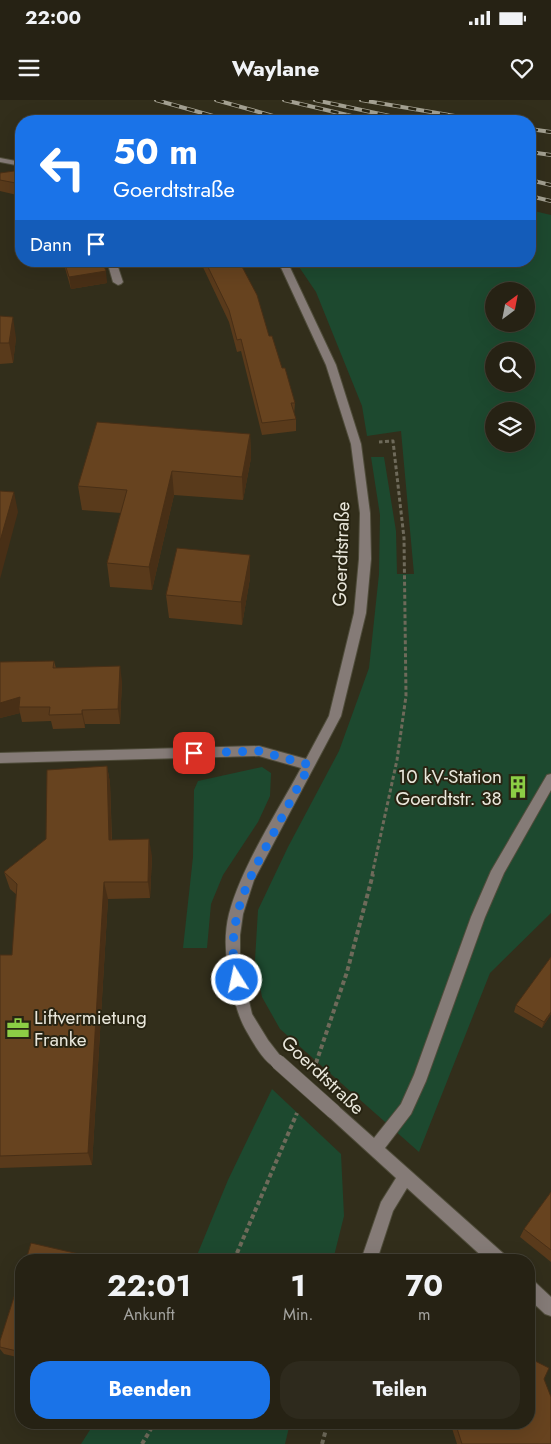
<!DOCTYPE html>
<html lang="de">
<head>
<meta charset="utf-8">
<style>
	body { margin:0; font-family:Jost,sans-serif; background:#2e2a1d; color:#f1f3f6; height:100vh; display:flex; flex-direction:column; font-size:19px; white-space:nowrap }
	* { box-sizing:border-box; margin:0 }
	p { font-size:16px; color:#a4a4a0 }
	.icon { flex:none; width:28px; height:28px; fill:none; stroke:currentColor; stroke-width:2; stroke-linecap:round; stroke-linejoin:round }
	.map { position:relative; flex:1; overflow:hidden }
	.details { position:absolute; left:15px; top:1154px; width:520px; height:175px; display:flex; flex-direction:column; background:#262214; border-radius:20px; box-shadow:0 5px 20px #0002,0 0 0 1px #423f34 }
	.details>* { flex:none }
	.top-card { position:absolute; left:15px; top:15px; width:521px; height:152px; border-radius:20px; box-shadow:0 5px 20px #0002,0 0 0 1px #423f34; background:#1a73e8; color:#fff; overflow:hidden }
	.needle { width:32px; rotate:32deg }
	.controls { position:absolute; left:485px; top:182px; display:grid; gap:10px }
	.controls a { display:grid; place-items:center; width:50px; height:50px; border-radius:50%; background:#262214; box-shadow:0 5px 20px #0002,0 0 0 1px #423f34; font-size:25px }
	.pin { position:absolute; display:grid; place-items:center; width:42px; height:42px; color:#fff; margin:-21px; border-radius:10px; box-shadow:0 2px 8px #0006 }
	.me { position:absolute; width:55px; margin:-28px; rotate:350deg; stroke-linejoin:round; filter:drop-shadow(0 0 4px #0008) }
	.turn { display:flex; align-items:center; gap:18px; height:105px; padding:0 15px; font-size:22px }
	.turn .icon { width:65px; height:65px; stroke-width:2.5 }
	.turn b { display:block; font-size:35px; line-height:42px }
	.then { display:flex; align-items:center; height:48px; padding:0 15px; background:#0003; gap:10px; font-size:19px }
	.eta { display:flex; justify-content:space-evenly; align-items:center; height:85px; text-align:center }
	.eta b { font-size:30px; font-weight:700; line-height:35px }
	.button { display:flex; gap:10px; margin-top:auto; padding:10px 15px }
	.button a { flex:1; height:58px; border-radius:20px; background:#1a73e8; color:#fff; font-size:20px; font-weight:700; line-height:58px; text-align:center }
	.button a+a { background:#2e2a1d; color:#f1f3f6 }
	.status { display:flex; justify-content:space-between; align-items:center; height:35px; padding:0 25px; background:#262214; direction:ltr }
	.status svg { height:14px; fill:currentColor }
	header { display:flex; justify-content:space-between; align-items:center; height:65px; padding:0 15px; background:#262214; font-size:22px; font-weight:700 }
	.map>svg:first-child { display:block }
</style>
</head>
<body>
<div class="status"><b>22:00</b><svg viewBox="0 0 49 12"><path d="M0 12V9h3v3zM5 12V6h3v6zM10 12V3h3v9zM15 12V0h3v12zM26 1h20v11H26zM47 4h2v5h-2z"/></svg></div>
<header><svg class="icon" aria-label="menu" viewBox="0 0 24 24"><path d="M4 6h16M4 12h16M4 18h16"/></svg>Waylane<svg class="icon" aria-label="heart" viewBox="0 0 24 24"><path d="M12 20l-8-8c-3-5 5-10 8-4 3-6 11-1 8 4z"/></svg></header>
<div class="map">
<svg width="551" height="1344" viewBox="0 0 551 1344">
	<rect width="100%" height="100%" fill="#322e1b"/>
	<g fill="#1d492f" fill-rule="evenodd">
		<path d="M530,110l21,5v698l-61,60 -71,179 -139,-123 -18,-32 -7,-37 3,-50 30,-63 51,-96 30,-83 10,-94 1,-59 -9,-58h13l12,74 1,43h17l-13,-143 -34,5 -5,-30 -46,-114 -21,-31h235zM494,191h32v33h-32zM494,251h32v33h-32zM494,311h32v33h-32z"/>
		<path d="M262,667l9,6 -1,23 -12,26 -35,53 -12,29 -4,44h-24l10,-91 1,-67 4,-9z"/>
		<path d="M272,989l69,65 3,62 -11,44h-138l33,-80z"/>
		<path d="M95,1322h195v1l-5,21h-204z"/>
	</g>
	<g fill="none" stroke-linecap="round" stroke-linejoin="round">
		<defs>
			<g id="minor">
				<path d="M0,58l21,4v4l-21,-4z"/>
				<path d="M107,161h9l7,21 -2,2 -3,1 -5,-3z"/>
				<path d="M278,161h9l49,104 25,79 9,69 1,46 -5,54 -25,103 -87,164 -11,34 -3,21v28l12,51 16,26 17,22 -2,5 -5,2c-14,-6 -24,-25 -31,-37 -9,-15 -12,-30 -16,-47 -5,-23 -8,-47 -2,-71 12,-47 49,-103 72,-146l-42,-12 -259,7v-10l259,-7 47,13 23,-43 25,-103 5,-54 1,-46 -9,-69 -25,-79z"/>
				<path d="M551,674v16l-47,83 -19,44 -59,164 -15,33 -26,34 119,106 2,6h-20l-79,-72 -14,23 -16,49h-16l20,-58 15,-24 -68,-62 -2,-5 2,-5 5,-2 5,2 36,32 27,-34 13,-29 57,-158 20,-46 56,-96z"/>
				<path d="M529,1180l6,2 16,15v19l-6,-2 -16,-15z"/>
			</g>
		</defs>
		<use href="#minor" stroke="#4f4c3a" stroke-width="2"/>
		<path stroke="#6e6a5a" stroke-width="3" stroke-dasharray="4 2.5" stroke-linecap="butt" d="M372,775l25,-115 9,-64 -2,-158 -11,-97 -14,1"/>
		<g stroke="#6e6a5a" stroke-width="4" stroke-dasharray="4.5 3" stroke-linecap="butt">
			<path d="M316,963l31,-91 26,-98"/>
			<path d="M234,1160l63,-147"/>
			<path d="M142,1344l13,-22"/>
			<path d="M322,1344l6,-22"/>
		</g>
		<use href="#minor" fill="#857b77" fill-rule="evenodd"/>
		<defs>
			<g id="rail">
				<path d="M156,0l75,21"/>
				<path d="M216,0l75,21"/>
				<path d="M284,0l76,18"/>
				<path d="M315,0l98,21"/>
				<path d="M361,0l123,21"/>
				<path d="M530,29l21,3"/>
				<path d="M530,52l21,3"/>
				<path d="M530,80l21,5"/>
				<path d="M530,96l21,5"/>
			</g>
		</defs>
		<use href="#rail" stroke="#a4a192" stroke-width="4"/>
		<use href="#rail" stroke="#282412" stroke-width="2.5" stroke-dasharray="8" stroke-linecap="butt"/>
		<defs>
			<path id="minor-bridge" d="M278,962l55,49"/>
		</defs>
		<use href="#minor-bridge" stroke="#4f4c3a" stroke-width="16" stroke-linecap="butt"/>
		<use href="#minor-bridge" stroke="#857b77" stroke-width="15"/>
	</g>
	<g fill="#593a1b">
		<path d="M21,70v26l-21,-5v-18z"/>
		<path d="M63,161h39l5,22 -36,6z"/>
		<path d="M200,161h39l56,142 -1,12 2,4v12l-34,4 -21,-84 -4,1 -8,-30z"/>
		<path d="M0,216l16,22 -3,25 -13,1z"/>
		<path d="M250,334l1,24 -8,42 -69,-5 -22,95 -42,-3 -3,-24 14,-50 -39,-3 -4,-24z"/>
		<path d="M250,478l-8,47 -73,-7 -3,-23z"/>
		<path d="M54,561l2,7 66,13 -2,43h-35v4l-32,1 -2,-8 -29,1 -2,-9 -20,5v-56z"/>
		<path d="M107,666l3,17 2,57 40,16 -2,42 -42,1 -16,266 -92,3v-213h12l5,-60 -7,-6 -6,-17 42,-33z"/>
		<path d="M551,857v57l-9,14 -28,-16 2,-7z"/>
		<path d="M551,1092v70l-31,-25 4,-8z"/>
		<path d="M21,1175v83l-17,-4 -4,-5v-8z"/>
		<path d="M544,1279l7,65h-94l-7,-22h79z"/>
	</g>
	<g fill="#482f16">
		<path d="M106,171l1,12 -36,6 -2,-12z"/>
		<path d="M13,217l3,21 -3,25 -4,-20z"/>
		<path d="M250,334l1,24 -8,42 -1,-23z"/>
		<path d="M172,371l2,24 -22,95 -3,-23z"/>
		<path d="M14,392l4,20 -18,67v-38z"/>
		<path d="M250,455v23l-8,47 -1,-23z"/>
		<path d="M120,566l2,15 -2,43 -2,-15z"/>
		<path d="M20,597l-1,10 1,6 -20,5v-15z"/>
		<path d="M82,610l3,14v4l-3,-14z"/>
		<path d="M107,666l3,17 2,74 -3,-17z"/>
		<path d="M149,739l3,17 -2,42 -2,-16z"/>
		<path d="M104,782l4,17 -16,266 -4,-12z"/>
		<path d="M551,912v2l-9,14 2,-6z"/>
	</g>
	<g fill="#67431f" stroke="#482f16">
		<path d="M21,70v14l-21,-4v-7z"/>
		<path d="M64,161h38l4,10 -37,6z"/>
		<path d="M205,161h34l18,34 12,41h3l10,32h3l10,35h-4l5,16 -34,4 -21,-84 -4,1 -8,-30z"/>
		<path d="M0,216l13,1 -4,26h-9z"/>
		<path d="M97,322l153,12 -8,43 -70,-6 -23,96 -42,-4 20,-73 -49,-4z"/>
		<path d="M0,391l14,1 -14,49z"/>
		<path d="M177,448l73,7 -9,47 -75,-7z"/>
		<path d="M54,561l-1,7 67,-2 -2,43 -36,1v4l-33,1 1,-8h-31l1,-10 -20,6v-41z"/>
		<path d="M107,666l2,74 40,-1 -1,43h-44l-16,271 -88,3v-201h12l5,-71 -13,-12 42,-33 1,-69z"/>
		<path d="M551,857v55l-7,10 -28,-17z"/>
		<path d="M551,1092v58l-27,-21z"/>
		<path d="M31,1143l74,17h-79z"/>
		<path d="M21,1175v77l-21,-5v-6z"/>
		<path d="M529,1258l20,10 -5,11 7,18v47h-89l-7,-22h74z"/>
	</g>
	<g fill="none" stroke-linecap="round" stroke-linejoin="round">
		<path stroke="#1a73e8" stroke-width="9" stroke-dasharray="0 16.2" d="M194,653l65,-2 51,14c-13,23 -25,47 -38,71 -26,47 -48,89 -35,144"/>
	</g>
	<defs>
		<symbol id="building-bare" viewBox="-9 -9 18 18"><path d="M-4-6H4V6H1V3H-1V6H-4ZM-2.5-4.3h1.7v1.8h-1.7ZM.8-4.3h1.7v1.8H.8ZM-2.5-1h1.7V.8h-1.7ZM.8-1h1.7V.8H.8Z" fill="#8cce45" stroke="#282412" stroke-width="2.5" paint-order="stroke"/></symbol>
		<symbol id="office-bare" viewBox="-9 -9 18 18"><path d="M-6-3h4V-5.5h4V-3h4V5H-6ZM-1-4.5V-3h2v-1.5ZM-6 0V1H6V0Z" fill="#8cce45" stroke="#282412" stroke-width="2.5" paint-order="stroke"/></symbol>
	</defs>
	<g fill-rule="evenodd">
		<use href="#building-bare" x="502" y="671" width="32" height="32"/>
		<use href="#office-bare" x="2" y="912" width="32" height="32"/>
	</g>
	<g text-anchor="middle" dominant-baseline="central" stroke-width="4" stroke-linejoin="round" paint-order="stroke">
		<g font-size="19" fill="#e9e7db" stroke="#282412">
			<text transform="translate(341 454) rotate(-88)">Goerdtstraße</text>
			<text transform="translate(323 975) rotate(43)">Goerdtstraße</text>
		</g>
		<g font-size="19" fill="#e9e7db" stroke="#282412" text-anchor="end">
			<text x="502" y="676">10 kV-Station<tspan x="502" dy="22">Goerdtstr. 38</tspan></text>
			<text x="34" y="917" text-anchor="start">Liftvermietung<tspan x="34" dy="22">Franke</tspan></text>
		</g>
	</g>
</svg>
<div class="controls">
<a><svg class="needle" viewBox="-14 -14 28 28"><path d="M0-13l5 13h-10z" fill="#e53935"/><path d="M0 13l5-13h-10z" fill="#a4a4a0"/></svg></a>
<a><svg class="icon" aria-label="search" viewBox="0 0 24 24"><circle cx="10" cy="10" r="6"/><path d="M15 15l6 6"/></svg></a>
<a><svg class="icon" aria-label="layers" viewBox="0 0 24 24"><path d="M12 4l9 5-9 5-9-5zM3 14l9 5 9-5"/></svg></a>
</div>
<div class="pin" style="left:194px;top:653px;background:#d93025"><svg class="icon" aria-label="arrive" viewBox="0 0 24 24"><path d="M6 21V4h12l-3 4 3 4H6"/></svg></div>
<svg class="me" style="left:237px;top:880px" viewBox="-20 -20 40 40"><circle r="17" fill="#1a73e8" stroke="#fff" stroke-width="3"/><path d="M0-11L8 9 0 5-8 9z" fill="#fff"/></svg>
<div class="top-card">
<div class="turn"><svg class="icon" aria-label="left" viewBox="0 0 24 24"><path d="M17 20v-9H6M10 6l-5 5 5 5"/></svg><div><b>50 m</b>Goerdtstraße</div></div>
<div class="then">Dann<svg class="icon" aria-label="arrive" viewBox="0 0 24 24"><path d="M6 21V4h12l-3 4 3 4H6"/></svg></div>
</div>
<section class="details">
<div class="eta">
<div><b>22:01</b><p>Ankunft</p></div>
<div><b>1</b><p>Min.</p></div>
<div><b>70</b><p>m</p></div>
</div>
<div class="button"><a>Beenden</a><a>Teilen</a></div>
</section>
</div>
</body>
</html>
